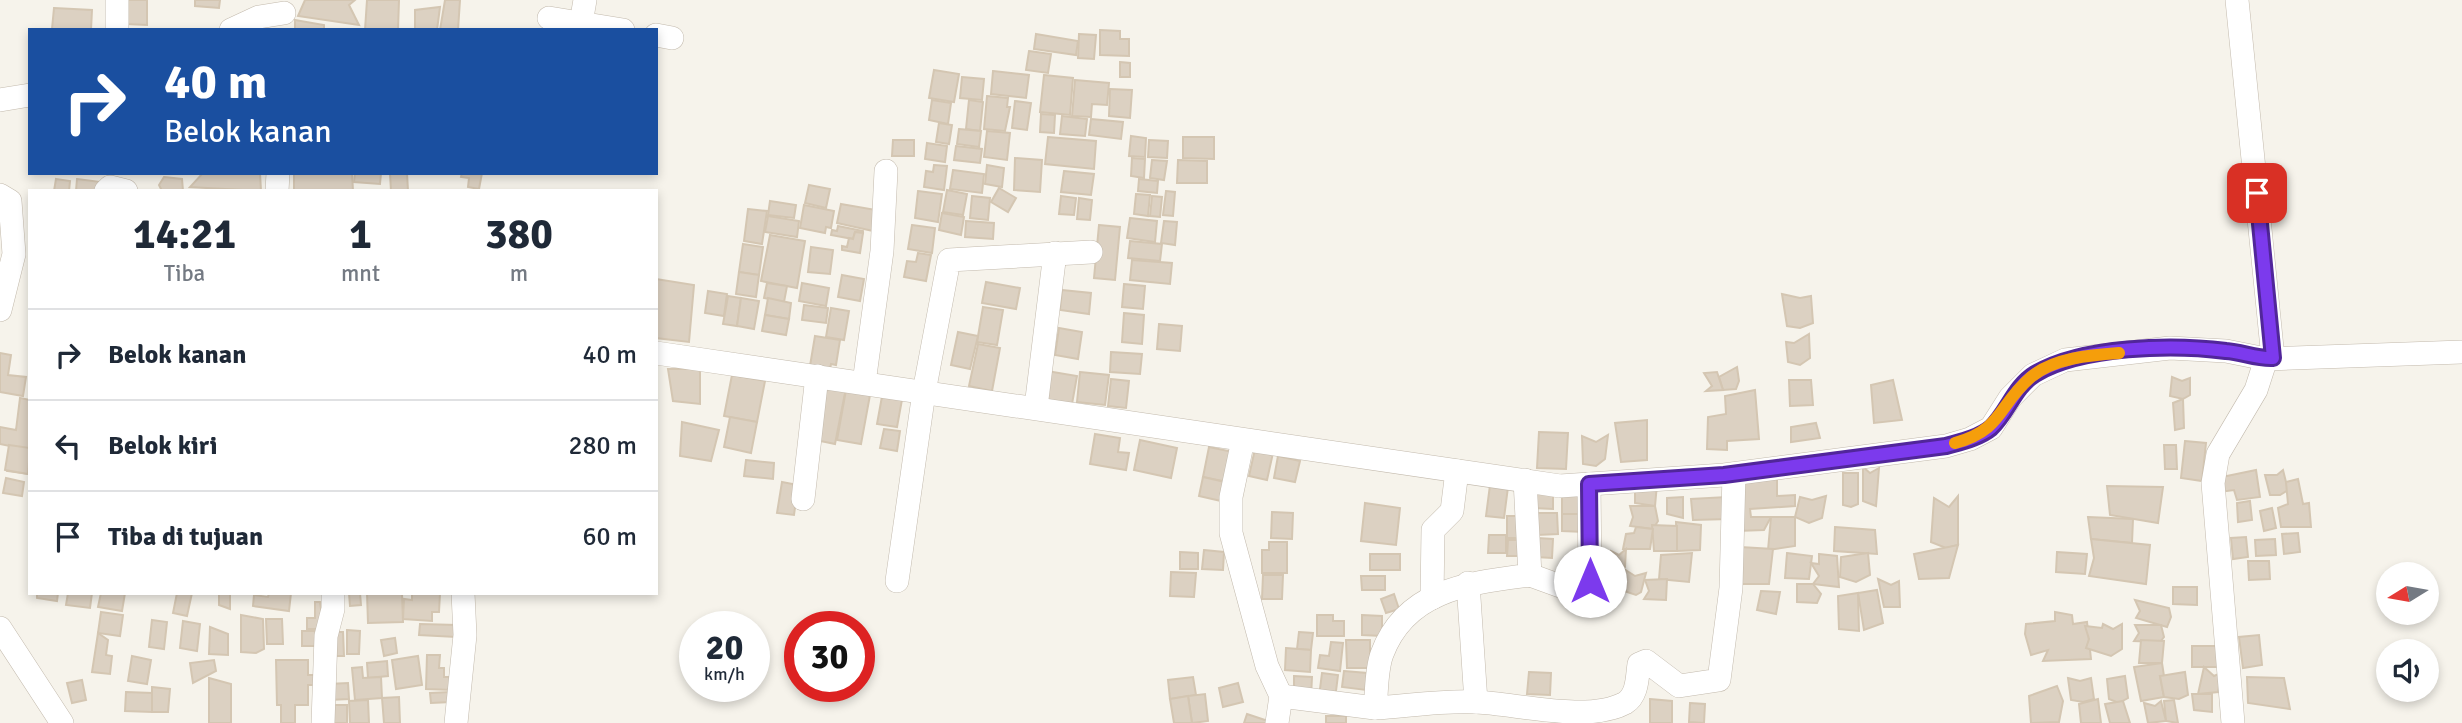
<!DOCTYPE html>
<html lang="id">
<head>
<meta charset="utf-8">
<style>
	body { margin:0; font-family:Signika,sans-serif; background:#f6f6f7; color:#1f2937; height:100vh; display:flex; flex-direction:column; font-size:26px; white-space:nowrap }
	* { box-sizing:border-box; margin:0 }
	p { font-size:23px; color:#747a83 }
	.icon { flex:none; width:38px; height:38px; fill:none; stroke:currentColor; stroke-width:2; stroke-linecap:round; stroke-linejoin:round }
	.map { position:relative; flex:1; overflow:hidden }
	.details { position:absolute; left:28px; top:189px; width:630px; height:406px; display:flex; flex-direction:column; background:#fff; border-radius:0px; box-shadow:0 4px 10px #0003 }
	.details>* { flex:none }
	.hud { position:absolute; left:28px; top:28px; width:630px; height:147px; border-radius:0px; box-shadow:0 4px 10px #0003; background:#1a4fa0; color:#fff; overflow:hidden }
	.needle { width:46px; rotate:259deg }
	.controls { position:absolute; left:2376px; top:562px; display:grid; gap:14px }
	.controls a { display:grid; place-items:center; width:63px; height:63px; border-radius:50%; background:#fff; box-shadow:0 4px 10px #0003; font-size:35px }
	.speed { position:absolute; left:679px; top:611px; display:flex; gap:14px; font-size:35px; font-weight:700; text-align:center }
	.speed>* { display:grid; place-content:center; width:91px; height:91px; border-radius:50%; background:#fff; box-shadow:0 4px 10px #0003; line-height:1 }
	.speed small { font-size:18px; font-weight:400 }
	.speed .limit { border:10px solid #d22; background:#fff; color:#111 }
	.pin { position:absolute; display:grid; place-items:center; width:60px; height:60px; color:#fff; margin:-30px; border-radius:14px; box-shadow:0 4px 10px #0006 }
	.me { position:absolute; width:77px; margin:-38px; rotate:0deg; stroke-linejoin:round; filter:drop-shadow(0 0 5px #0008) }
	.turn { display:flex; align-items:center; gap:24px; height:147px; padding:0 21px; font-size:32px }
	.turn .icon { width:91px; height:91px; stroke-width:2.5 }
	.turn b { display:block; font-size:49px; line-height:60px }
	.eta { display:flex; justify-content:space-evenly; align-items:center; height:119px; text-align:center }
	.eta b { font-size:42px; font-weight:700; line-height:49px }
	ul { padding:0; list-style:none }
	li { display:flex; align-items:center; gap:21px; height:91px; padding:0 21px; border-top:2px solid #e0e1e3 }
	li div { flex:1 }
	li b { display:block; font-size:26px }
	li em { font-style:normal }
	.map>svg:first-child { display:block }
</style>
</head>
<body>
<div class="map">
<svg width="2462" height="723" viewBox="0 0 2462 723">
	<rect width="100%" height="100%" fill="#f6f3eb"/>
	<g fill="#dcd1c2" stroke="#d4c6b2" stroke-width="2">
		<path d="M126,0h21v25l-21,-1z"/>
		<path d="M195,0h25l-1,8 -24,-2z"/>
		<path d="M305,0h50l-6,5 10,20 -61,-9z"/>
		<path d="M367,0h32l-1,30h-33z"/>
		<path d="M445,0h15l-2,30h-18z"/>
		<path d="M440,7l-3,23h-22v-20z"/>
		<path d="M54,8l38,2 -1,20 -39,-1z"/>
		<path d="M295,20l29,5v5h-29z"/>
		<path d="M1100,30l20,1v8h9v17l-29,-1z"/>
		<path d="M1036,34l42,7 -2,14 -42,-6z"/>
		<path d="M1079,34l17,1 -2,24 -16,-1z"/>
		<path d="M1029,51l22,3 -3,19 -22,-3z"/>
		<path d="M1120,62l10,1v14h-10z"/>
		<path d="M934,70l25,4 -5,28 -25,-4z"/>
		<path d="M993,71l36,4 -3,23 -35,-4z"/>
		<path d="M1044,75l29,3 -3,37 -30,-3z"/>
		<path d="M962,77l22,2 -2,21 -22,-2z"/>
		<path d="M1075,80l34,3 -2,22 -15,-1 -1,13 -19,-1z"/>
		<path d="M1110,89l22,1 -2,28 -21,-2z"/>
		<path d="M987,96l21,2 -1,9h3l-5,24 -21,-2z"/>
		<path d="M932,100l19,3 -3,21 -19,-4z"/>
		<path d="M969,100l14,2 -3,29 -14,-2z"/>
		<path d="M1015,101l16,2 -4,27 -15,-2z"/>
		<path d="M1041,114l14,1 -1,18 -14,-1z"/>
		<path d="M1062,116l25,3 -2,17 -25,-2z"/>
		<path d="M1091,119l32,3 -2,17 -32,-4z"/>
		<path d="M939,123l13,2 -3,19 -13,-2z"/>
		<path d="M959,129l22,2 -2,16 -22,-3z"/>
		<path d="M987,131l23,2 -3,27 -23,-3z"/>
		<path d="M1131,136l15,2 -1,19 -16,-1z"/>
		<path d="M1048,137l48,4 -2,28 -49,-5z"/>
		<path d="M1183,137h31v22l-31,-1z"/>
		<path d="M893,140h21v16h-22z"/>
		<path d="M1149,140l19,1 -1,17 -19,-1z"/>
		<path d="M927,143l20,3 -2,16 -20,-3z"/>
		<path d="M956,146l26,3 -2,14 -26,-3z"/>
		<path d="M1015,158l27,2 -2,32 -26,-2z"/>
		<path d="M1132,158l13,1 -1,19 -13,-2z"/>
		<path d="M1152,160l15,1 -3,19 -14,-2z"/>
		<path d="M1178,160l29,1v22h-30z"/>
		<path d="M934,165l13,1 -3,24 -20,-3 2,-16 7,1z"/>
		<path d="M987,165l17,3 -2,19 -17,-3z"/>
		<path d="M953,170l31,4 -2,19 -32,-4z"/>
		<path d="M1064,171l30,3 -3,21 -30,-3z"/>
		<path d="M203,173h57l1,18 -71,-4z"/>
		<path d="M294,173h58l1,18h-59z"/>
		<path d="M355,173h26l-1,11 -26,-2z"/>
		<path d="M390,173h17l1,18h-17z"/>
		<path d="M462,173h20l-3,16 -11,-2 1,-9 -8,-1z"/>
		<path d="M164,177l18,2 1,12h-21l-3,-6z"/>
		<path d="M56,179l14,2 -1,10h-15z"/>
		<path d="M77,179l24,3 -1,9h-24z"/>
		<path d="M1139,179l19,2 -1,12 -19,-2z"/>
		<path d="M809,185l21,4 -4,19 -21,-5z"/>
		<path d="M999,188l17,10 -8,14 -17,-10z"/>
		<path d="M947,190l20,4 -4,21 -20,-3z"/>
		<path d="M918,191l24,3 -4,28 -23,-4z"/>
		<path d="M1166,191l9,1 -2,24 -10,-1z"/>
		<path d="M1136,194l14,1 -2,21 -14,-2z"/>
		<path d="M972,196l18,2 -2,22 -18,-2z"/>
		<path d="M1061,196l15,2 -2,17 -15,-1z"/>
		<path d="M1152,196l10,1 -2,20 -10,-1z"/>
		<path d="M1079,198l13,2 -2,20 -13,-1z"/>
		<path d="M770,201l26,4 -2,13 -26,-3z"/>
		<path d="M841,204l35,6 -3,21 -36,-8z"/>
		<path d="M804,205l30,6 -3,17 -5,-1 -1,6 -25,-5z"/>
		<path d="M748,209l19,2 -5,33 -18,-3z"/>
		<path d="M942,213l22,4 -3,18 -22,-5z"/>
		<path d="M768,216l31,5 -2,16 -32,-5z"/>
		<path d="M1130,218l27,3 -2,21 -28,-4z"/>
		<path d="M966,221l28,2 -1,16 -28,-2z"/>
		<path d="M1164,221l13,1 -2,23 -14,-2z"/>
		<path d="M912,225l23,3 -3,25 -24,-4z"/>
		<path d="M1099,225l21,2 -5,53 -21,-2z"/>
		<path d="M838,226l25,5v2l-8,-1 -2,7 -22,-4 1,-5 5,1z"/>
		<path d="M855,232l8,1 -3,20 -18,-3v-4l5,1 2,-9 4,1z"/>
		<path d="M770,235l35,6 -8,47 -36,-7z"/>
		<path d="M1130,241l32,3 -2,17 -32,-3z"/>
		<path d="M743,244l20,3 -4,28 -20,-3z"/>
		<path d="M811,247l22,3 -3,24 -22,-2z"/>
		<path d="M918,253l13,2 -5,26 -22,-4 3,-16 9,1z"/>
		<path d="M1132,260l40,3 -2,21 -40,-4z"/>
		<path d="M739,272l20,3 -3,22 -20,-3z"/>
		<path d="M842,275l22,4 -4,22 -22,-4z"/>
		<path d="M656,279l38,6 -5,57 -33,-4z"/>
		<path d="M986,282l34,6 -4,21 -34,-6z"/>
		<path d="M767,283l20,3 -3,16 -20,-4z"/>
		<path d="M802,283l27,5 -3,18 -27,-5z"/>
		<path d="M1124,284l21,2 -2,23 -21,-2z"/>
		<path d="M1062,290l29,3 -2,21 -29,-4z"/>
		<path d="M708,291l19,3 -3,22 -19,-3z"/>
		<path d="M1782,294l18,4 11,-2 2,27 -13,5 -13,-2z"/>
		<path d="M728,296l13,2 -4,28 -14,-2z"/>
		<path d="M741,298l18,3 -5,28 -17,-3z"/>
		<path d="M768,298l23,5 -2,16 -24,-4z"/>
		<path d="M804,305l24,3 -2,15 -24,-3z"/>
		<path d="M983,307l20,3 -6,35 -20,-3z"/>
		<path d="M831,308l18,3 -5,29 -18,-3z"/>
		<path d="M1124,313l20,2 -2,29 -20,-2z"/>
		<path d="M765,315l24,4 -3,16 -24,-4z"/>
		<path d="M1159,324l23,2 -2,25 -23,-2z"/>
		<path d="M1059,328l23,4 -4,27 -23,-4z"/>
		<path d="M958,332l20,4 -8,33 -19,-4z"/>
		<path d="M1809,334l1,24 -10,7 -12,-3 -2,-20 8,1z"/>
		<path d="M815,336l25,4 -4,25 -5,-1 -1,5 -20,-3z"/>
		<path d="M978,344l22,4 -8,43 -23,-5z"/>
		<path d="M1111,352l31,2 -2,20 -30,-2z"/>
		<path d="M0,353l11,2 -3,20 18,2 -3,19 -23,-4z"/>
		<path d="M1737,367l2,14 -3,8 -13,1 -4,-13z"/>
		<path d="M668,369h32v35l-27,-3z"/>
		<path d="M1047,371l30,5 -5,28 -30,-5z"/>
		<path d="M1080,372l29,3 -4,30 -28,-3z"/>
		<path d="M1717,372l6,18 -17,1 6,-5 -8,-13z"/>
		<path d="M732,375l33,6 -8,41 -33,-6z"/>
		<path d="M2172,377l10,4 8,-3v17l-7,4 -13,-3z"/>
		<path d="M1111,379l18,2 -3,27 -18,-2z"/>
		<path d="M1789,380h22l2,25 -23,1z"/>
		<path d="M1893,380l9,40 -28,3 -3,-38z"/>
		<path d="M821,383l25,5 -11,56 -24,-5z"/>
		<path d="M846,390l24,5 -9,49 -24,-4z"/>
		<path d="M1755,390l4,49 -32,2v9l-20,-1 1,-32 18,-3 -1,-18z"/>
		<path d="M883,391l20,3 -6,33 -20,-3z"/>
		<path d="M20,398l10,2v74l-23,-3 3,-25 -10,-2v-17l16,3z"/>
		<path d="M2183,399l1,29 -9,2 -2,-27z"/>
		<path d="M730,417l27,5 -6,31 -27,-6z"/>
		<path d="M1647,420v40l-26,2 -6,-39z"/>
		<path d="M682,422l37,8 -8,31 -31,-5z"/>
		<path d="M1816,423l4,15 -29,4v-15z"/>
		<path d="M884,429l16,2 -3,20 -17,-3z"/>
		<path d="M1539,432l29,1 -2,36 -29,-1z"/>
		<path d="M1095,434l25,4 -2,14 11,1 -3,17 -36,-6z"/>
		<path d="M1608,435l-3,24 -9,7 -13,-2 -1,-28 14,6z"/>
		<path d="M1140,440l37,8 -6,30 -37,-8z"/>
		<path d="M2185,441l21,2 -4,38 -21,-3z"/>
		<path d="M9,445l21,3 -2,26 -23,-4z"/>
		<path d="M2164,445h12l1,24h-12z"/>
		<path d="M1209,447l24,5 -6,30 -24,-5z"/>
		<path d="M1255,449l18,4 -6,27 -18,-4z"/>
		<path d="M1278,456l22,5 -5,21 -21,-4z"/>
		<path d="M746,460l28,3 -1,16 -29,-3z"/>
		<path d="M1863,467l7,6 9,-5 -3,38 -13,-5z"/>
		<path d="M2256,470l4,27 -23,3 -3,-10 -14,2 -3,-14z"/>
		<path d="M2283,470l5,20 -8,5h-10l-5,-20h12z"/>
		<path d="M1843,473h15v31l-7,3 -8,-2z"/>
		<path d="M1739,476l38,2v18l18,-1v11l-45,3 1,8h20l-7,13 -27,1z"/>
		<path d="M1203,477l22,5 -4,19 -22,-5z"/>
		<path d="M6,478l18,4 -2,14 -19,-3z"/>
		<path d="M2298,479l5,25 6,-1 2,24h-30l-3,-19 10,-4 -2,-22z"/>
		<path d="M782,482l16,3 -4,30 -17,-2z"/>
		<path d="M1657,484l-2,22 -20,-3v-18z"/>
		<path d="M1490,485l18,2 -4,31 -18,-2z"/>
		<path d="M2107,486l56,1 -5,36 -48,-8z"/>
		<path d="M1534,488l19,2v19l-20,-1z"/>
		<rect x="1562" y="492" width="21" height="22"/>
		<path d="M1826,496l-4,22 -13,5 -14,-6 5,-20 12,3z"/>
		<path d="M1958,496v49l-12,3 -15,-6 3,-44 15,9z"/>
		<path d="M1683,497v21l-16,-4v-16z"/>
		<path d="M1727,497l2,22 -36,1 -2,-21z"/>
		<path d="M2250,501l2,19 -14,2 -1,-19z"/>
		<path d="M1365,503l35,5 -4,37 -35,-4z"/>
		<path d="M1630,506h25l3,15 -5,8 -23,-3 3,-9z"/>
		<path d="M2272,508l4,20 -12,3 -4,-20z"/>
		<path d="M1272,512l21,1 -1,26 -21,-1z"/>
		<path d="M1537,513h20l1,21 -21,1z"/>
		<path d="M1562,514h24l-1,18 -23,-1z"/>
		<rect x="1507" y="516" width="17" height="22"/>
		<path d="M1771,517h24v29l-27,4z"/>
		<path d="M2088,517l45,2 -1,24 -41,-4z"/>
		<path d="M1676,522l25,3 -1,25 -23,1z"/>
		<path d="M1652,525l25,1v25h-23z"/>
		<path d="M1636,527l17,2 -3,20h-27l3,-15 8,-1z"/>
		<path d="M1835,527l40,3 2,24 -43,-3z"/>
		<path d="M2298,533l2,19 -16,2 -2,-20z"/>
		<path d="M1489,535h17v18h-18z"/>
		<path d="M2246,537l2,20 -15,2 -2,-21z"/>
		<path d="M1537,538l16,1 -1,19 -16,-1z"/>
		<path d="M2091,539l59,6 -4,39 -57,-8 5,-18z"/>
		<path d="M2275,539l1,16 -20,1 -1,-16z"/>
		<path d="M1508,540h17l-1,16h-17z"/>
		<path d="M1269,542h18v31h-25v-23h7z"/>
		<path d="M1958,545l-9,33 -30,1 -5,-25z"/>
		<path d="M1740,547l33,2 -4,35h-30z"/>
		<path d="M1626,549l-1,18 -7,6 -9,-4 2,-18 8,4z"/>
		<path d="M1204,550l20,2 -1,18 -21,-1z"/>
		<path d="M1180,552l18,1v16h-18z"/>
		<path d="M2057,552l30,2 -2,20 -29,-2z"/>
		<path d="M1692,553l-3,29 -30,-3 2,-24z"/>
		<path d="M1787,553l25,3 -3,23 -24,-1z"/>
		<path d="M1868,553l2,22 -14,7 -16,-5 1,-20z"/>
		<rect x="1370" y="554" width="30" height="16"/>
		<path d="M1819,554l18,2 2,31 -26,-3 6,-8 -8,-13 8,1z"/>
		<path d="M2248,561h21l1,18 -21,1z"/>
		<path d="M1621,567l14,9 11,-3 -5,19 -5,3 -12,-4z"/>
		<path d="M1171,572l25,1 -2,24 -24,-1z"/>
		<path d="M1263,575h20l-1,24h-20z"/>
		<path d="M1361,576h24v14h-23z"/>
		<path d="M1667,579l-1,21 -22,-1 5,-8 -4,-11z"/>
		<path d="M1878,579l13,6 8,-4 1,26h-16z"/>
		<path d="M1797,584h16l8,10 -4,9 -20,-1z"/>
		<path d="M2173,587h24v18l-24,-1z"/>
		<path d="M1877,590l6,33 -19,7 -6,-37z"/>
		<path d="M1761,591l19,1 -4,22 -19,-4z"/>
		<path d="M37,593h21l-1,8 -20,-3z"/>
		<path d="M68,593h24l-2,15 -24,-3z"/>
		<path d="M101,593h24l-3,18 -24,-4z"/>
		<path d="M177,593h15l-5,23 -14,-3z"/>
		<path d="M219,593h11v16l-11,-4z"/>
		<path d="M269,593h22l-2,18 -36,-5 1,-11 14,2z"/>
		<path d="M349,593h11l1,12 -11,1z"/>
		<path d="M367,593l35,1 1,28 -35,1z"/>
		<path d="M412,593h28l-1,19h-7v9l-29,-2 1,-20 8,1z"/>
		<path d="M1858,593l1,38 -20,-2 -1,-33z"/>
		<path d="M1394,594l5,15 -13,4 -5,-14z"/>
		<path d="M2135,600l34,8 2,9 -4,10 -31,-9 4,-7z"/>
		<path d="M315,602h5l4,27h-17v-11h8z"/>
		<path d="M101,612l22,3 -3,21 -22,-3z"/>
		<path d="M2055,612l17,3 1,9 14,-2 4,37 -48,2 5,-11 -17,5 -6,-21 1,-10 29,-3z"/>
		<path d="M241,615l22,4 1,30 -8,4 -15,-1z"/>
		<path d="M1317,615h16v6h11v15h-27z"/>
		<path d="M1362,615l20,1v20l-20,-1z"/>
		<path d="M266,619h16l1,25h-16z"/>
		<path d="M152,620l15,2 -3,27 -15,-2z"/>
		<path d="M183,621l17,3 -3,27 -17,-3z"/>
		<path d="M420,624l37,1 -1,12 -37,-2z"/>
		<path d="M2103,624l10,5 9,-5v25l-11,7 -25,-8 3,-9 -4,-13 17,2z"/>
		<path d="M2135,625h26l3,12 -4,5 -26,-1 5,-8z"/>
		<path d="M210,627l18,7v21l-19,-1z"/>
		<path d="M347,630l13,1 -1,23h-12z"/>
		<rect x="302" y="631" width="20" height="15"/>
		<path d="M331,632h12l1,24h-12z"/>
		<path d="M1299,632l14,1 -2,17 -14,-1z"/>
		<path d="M98,633l10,7 -2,15 6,1 -2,18 -18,-2z"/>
		<path d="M2259,635l3,30 -19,3 -4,-31z"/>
		<path d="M395,638l2,15 -13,3 -3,-16z"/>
		<path d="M1346,640h24v28h-23z"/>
		<path d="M2141,640l23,1 -2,22h-23z"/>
		<path d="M1331,642l12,1 -3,28 -22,-3 2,-13 9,1z"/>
		<rect x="2192" y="646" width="26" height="21"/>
		<path d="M1286,648l25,2 -1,22 -25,-2z"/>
		<path d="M427,655h13l-1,13h5v9h10l-1,13 -27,-1z"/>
		<path d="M132,656l19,4 -4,24 -19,-3z"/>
		<path d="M418,656l4,29 -26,4 -4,-29z"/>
		<path d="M214,660l2,11 -23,12 -3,-20z"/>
		<path d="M276,660h32v15h7v10h-7v20h-13v18h-14v-18h-4z"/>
		<path d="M387,661l1,15 -20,2 -1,-15z"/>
		<path d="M2162,663l2,13h-4l4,21 -23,4 -7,-34z"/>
		<path d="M362,667l1,11 18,-1 1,21 -27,2 -3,-32z"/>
		<path d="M2204,667l10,9 7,-3 -3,19 -20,2z"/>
		<path d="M1344,671l23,2 -1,17 -24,-3z"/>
		<path d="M1529,672l22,1 -1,22 -23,-1z"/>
		<path d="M2185,672l3,23 -9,4 -15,-2 -4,-21z"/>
		<path d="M1322,673l16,2 -3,24 -16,-2z"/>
		<path d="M1294,676l18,1 -1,20h-17z"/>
		<path d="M2125,676l3,22 -9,5 -10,-4 -2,-20z"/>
		<path d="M1193,677l3,18 -26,4 -2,-19z"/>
		<path d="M2247,677l37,1 6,31 -42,-6z"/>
		<path d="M209,678l22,6v39h-22z"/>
		<path d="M2068,678l12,3 11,-3 3,21 -11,3 -12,-2z"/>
		<path d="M82,680l4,20 -14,3 -5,-20z"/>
		<path d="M348,683l1,16 -20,1 -1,-16z"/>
		<path d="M1238,683l5,19 -20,5 -4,-19z"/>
		<path d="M2057,686l6,15 -4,21 -28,1 -2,-27z"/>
		<path d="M152,687l18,2 -2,23h-16z"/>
		<path d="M126,692l26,1v19l-27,-1z"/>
		<path d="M450,692l1,10 -20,1 -1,-10z"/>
		<path d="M1205,694l3,27 -16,2 -4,-27z"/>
		<path d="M2192,694h20v18l-18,-2z"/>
		<path d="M1188,696l4,27h-18l-4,-24z"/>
		<path d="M399,697l1,26h-16l-2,-25z"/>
		<path d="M1650,699l22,2v22h-22z"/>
		<path d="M2098,699l3,24h-20l-2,-19z"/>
		<path d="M368,700l1,23h-19l-1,-22z"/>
		<path d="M2174,700l4,23 -12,-2 -2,-20z"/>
		<path d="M2123,701l7,22h-20l-5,-19z"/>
		<path d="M2161,701l5,20 -18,2 -4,-20 11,3z"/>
		<path d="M1690,703l15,1 -1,19 -15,-1z"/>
		<rect x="330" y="705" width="17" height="18"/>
		<path d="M1247,714l24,8v1h-27z"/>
		<rect x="1326" y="716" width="20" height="7"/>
	</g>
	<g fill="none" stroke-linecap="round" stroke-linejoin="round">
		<defs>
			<g id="minor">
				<path d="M2237,0l36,358"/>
				<path d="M549,18l74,12"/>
				<path d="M581,23l4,-23"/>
				<path d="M117,30v-30"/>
				<path d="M231,30l28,-13 25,-4"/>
				<path d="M656,35l16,3"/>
				<path d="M0,100l30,-5"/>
				<path d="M106,191l4,-4 16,4"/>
				<path d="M277,191l1,-18"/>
				<path d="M0,195l10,6 4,53 -14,56"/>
				<path d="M656,353l904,133 164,-11 222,-29 24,-7 21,-11 19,-30 23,-23 32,-15 105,-12 56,3 40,8 196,-7"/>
				<path d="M864,383l18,-132 4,-80"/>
				<path d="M1036,407l19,-154"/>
				<path d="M1243,440l-12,57v36l36,133 14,30 -4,27"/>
				<path d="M803,499l14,-123"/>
				<path d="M1530,575l44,16 13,-5 3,-5 -1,-97"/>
				<path d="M897,581l27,-189 25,-132 142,-8"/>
				<path d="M1468,583l8,119"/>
				<path d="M1432,598l1,-68 19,-19 5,-40"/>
				<path d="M0,628l62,95"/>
				<path d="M1281,696l94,12c2,-17 1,-38 7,-54 24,-65 88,-71 148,-79l-5,-95"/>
				<path d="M1375,708c33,-2 68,-8 102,-6 41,2 111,21 148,1 13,-8 12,-26 14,-39l7,-3 33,25 40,-6 12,-92 3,-114"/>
				<path d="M323,723l3,-87 7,-27v-16"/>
				<path d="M456,723l9,-88 -2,-42"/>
				<path d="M2233,723l-20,-240 5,-29 38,-64 10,-31"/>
			</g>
		</defs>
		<use href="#minor" stroke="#c3baad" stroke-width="24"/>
		<use href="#minor" stroke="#fff" stroke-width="23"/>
	</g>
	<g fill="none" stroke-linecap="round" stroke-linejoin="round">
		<defs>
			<path id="route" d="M1590,581l-1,-97 135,-9 222,-29c14,-4 33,-8 45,-18 17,-16 23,-41 44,-54 47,-28 137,-30 191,-23 16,1 31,8 47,7l-16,-165"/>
		</defs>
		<use href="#route" stroke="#51269a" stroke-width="18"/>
		<use href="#route" stroke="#7c3aed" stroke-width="12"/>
		<path stroke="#f59e0b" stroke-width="12" d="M1955,443c48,-13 43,-38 76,-66 23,-19 59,-22 88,-24"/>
	</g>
</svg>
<div class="controls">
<a><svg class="needle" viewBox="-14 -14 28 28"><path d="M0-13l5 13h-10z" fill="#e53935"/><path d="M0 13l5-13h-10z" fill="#747a83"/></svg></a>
<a><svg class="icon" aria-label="sound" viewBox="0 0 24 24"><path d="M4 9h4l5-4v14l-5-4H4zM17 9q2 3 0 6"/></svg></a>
</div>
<div class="speed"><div>20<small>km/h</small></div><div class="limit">30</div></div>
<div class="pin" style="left:2257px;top:193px;background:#d93025"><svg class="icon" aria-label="arrive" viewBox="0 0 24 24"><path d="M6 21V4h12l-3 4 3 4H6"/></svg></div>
<svg class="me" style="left:1590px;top:581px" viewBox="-20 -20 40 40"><circle r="19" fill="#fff"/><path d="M0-13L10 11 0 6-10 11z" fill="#7c3aed"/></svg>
<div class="hud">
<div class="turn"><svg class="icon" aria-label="right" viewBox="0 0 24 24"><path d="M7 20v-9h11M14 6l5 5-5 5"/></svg><div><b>40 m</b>Belok kanan</div></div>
</div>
<section class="details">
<div class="eta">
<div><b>14:21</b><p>Tiba</p></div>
<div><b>1</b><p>mnt</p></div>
<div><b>380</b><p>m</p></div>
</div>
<ul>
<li><svg class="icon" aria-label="right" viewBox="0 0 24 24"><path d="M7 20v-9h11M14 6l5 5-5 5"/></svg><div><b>Belok kanan</b></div><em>40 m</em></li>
<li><svg class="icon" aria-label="left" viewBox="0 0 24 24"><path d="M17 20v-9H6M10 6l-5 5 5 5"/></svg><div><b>Belok kiri</b></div><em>280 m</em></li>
<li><svg class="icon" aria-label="arrive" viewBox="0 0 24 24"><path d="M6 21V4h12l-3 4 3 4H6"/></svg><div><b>Tiba di tujuan</b></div><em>60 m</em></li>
</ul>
</section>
</div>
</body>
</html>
